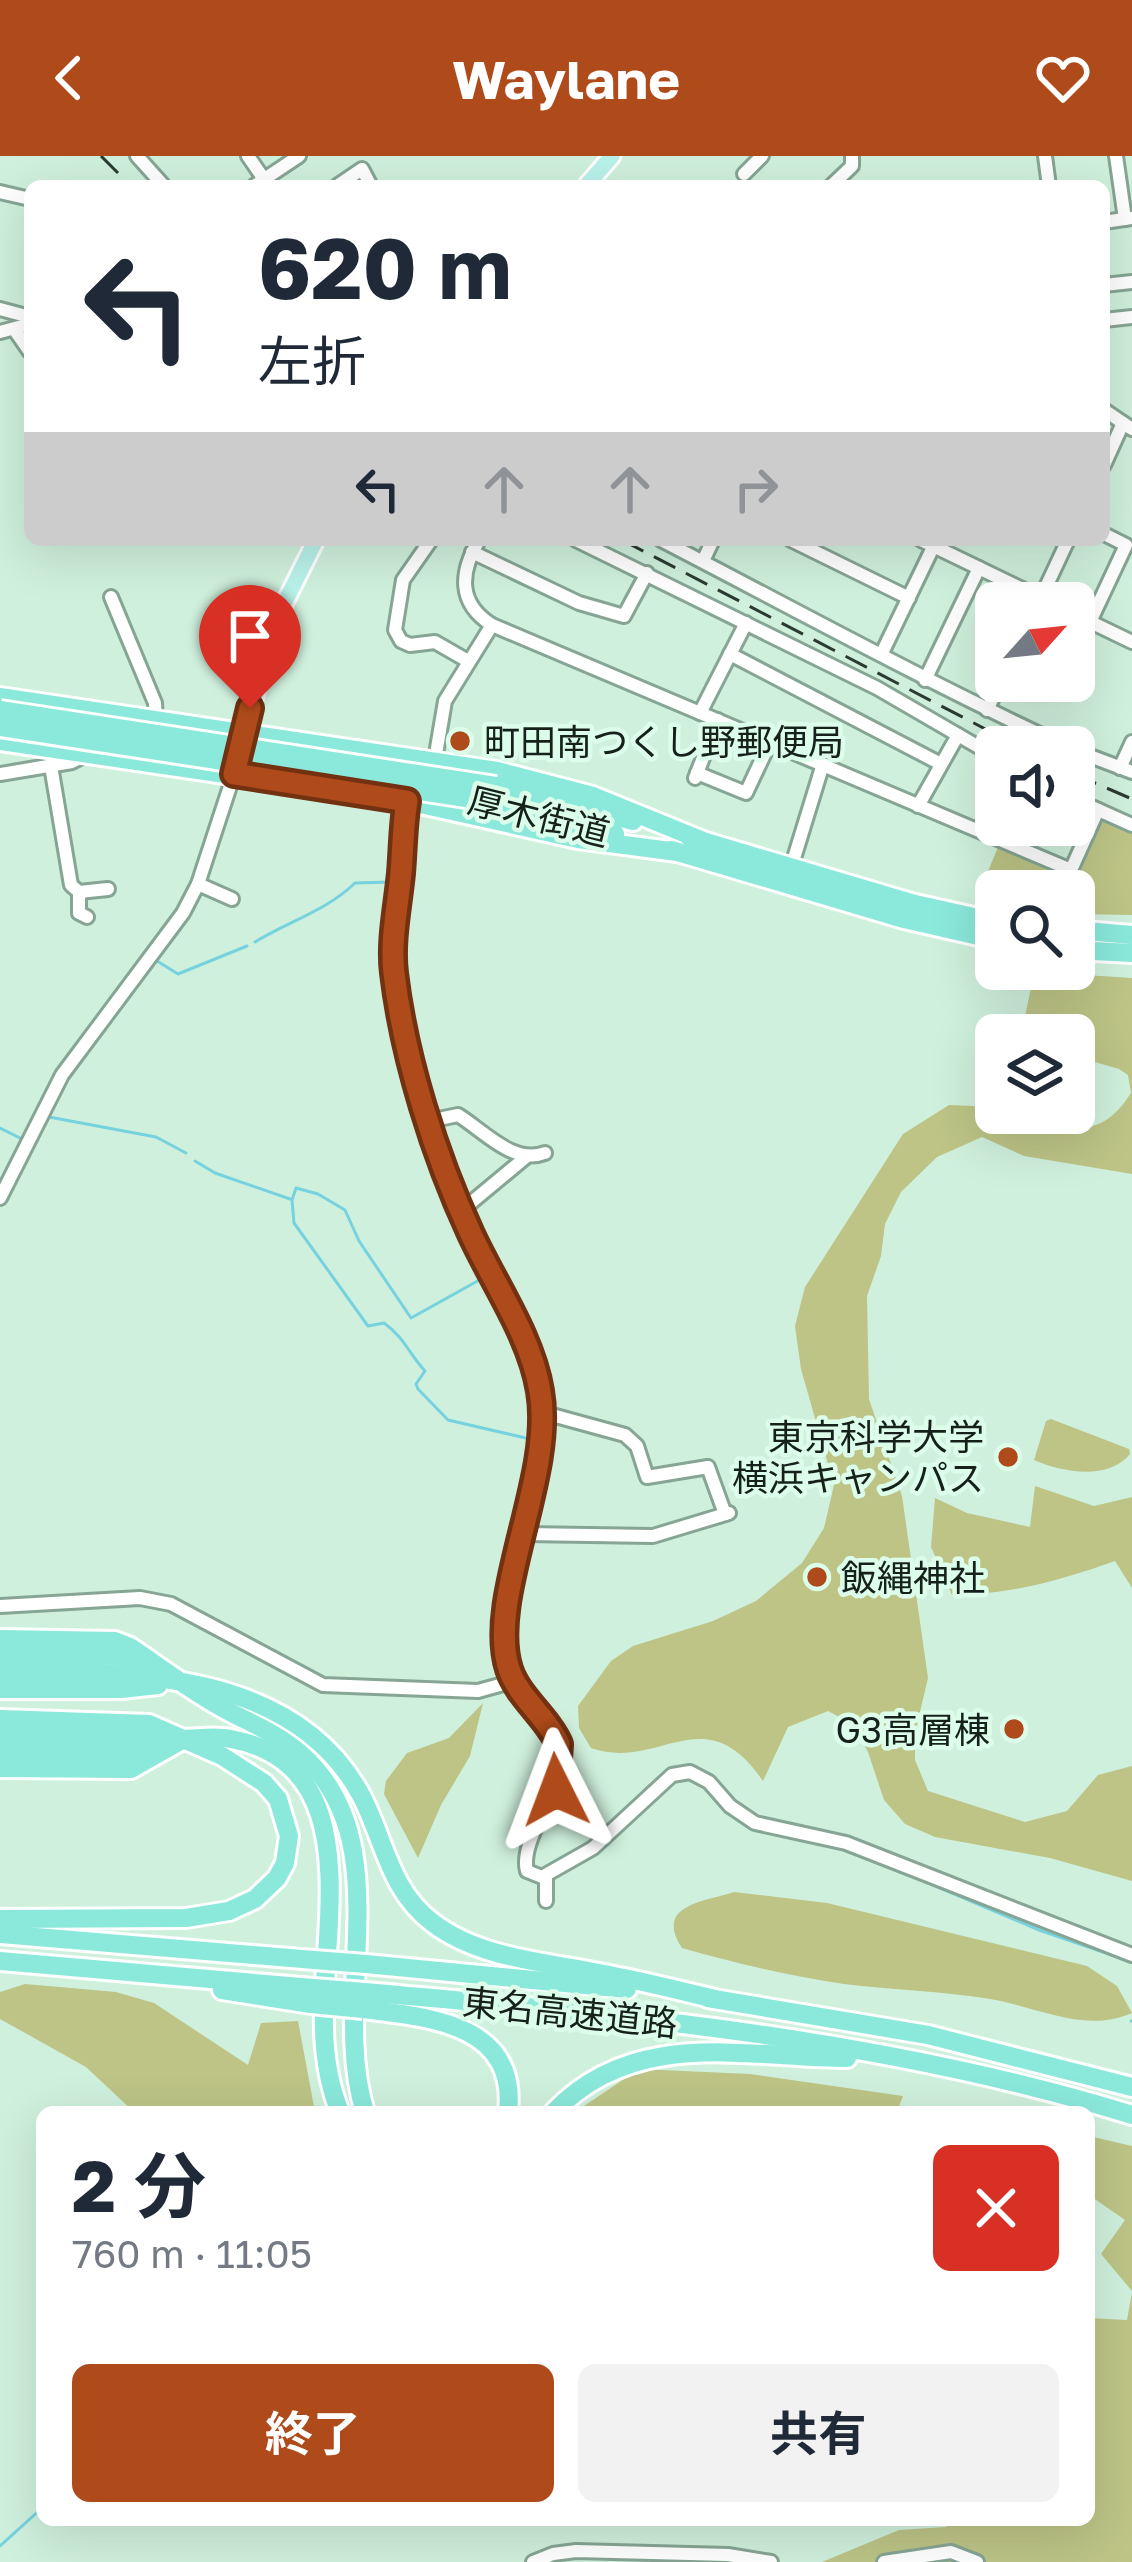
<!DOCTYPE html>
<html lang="ja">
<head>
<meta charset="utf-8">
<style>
	body { margin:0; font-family:"Golos Text","Noto Sans JP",sans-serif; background:#f2f2f3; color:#1f2937; height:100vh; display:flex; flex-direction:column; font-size:45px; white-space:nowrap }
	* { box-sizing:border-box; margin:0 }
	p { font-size:39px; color:#747a83 }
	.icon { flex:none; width:66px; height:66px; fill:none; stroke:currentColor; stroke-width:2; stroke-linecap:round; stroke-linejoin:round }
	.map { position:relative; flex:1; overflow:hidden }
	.details { position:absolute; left:36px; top:1950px; width:1059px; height:420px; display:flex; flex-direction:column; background:#fff; border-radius:18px; box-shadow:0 12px 48px #0002 }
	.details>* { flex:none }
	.top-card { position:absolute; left:24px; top:24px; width:1086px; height:366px; border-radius:18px; box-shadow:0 12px 48px #0002; background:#fff; color:#1f2937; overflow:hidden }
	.needle { width:78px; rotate:63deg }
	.buttons { position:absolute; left:975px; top:426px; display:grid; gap:24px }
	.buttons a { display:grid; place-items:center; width:120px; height:120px; border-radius:18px; background:#fff; box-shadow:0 12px 48px #0002; font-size:60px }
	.pin { position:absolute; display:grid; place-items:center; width:102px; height:102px; color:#fff; margin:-123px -51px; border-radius:50% 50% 50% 0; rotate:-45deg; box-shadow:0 0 12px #0007 }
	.pin .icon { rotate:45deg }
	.me { position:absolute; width:132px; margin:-66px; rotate:357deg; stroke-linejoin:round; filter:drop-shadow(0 0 9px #0008) }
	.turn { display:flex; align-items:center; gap:42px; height:252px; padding:0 36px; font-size:54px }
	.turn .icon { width:156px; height:156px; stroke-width:2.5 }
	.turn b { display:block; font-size:84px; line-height:102px }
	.lanes { display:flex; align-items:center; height:114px; padding:0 36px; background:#0003; justify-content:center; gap:60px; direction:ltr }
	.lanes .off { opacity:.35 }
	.round { display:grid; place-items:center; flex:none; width:126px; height:126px; border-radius:18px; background:#f2f2f3 }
	.overview { display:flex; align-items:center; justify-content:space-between; height:204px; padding:0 36px }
	h1 { font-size:72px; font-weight:700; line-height:90px }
	.button { display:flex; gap:24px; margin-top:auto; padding:24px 36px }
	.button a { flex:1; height:138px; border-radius:18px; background:#af4b1a; color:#fff; font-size:48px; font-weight:700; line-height:138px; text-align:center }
	.button a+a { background:#f2f2f3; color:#1f2937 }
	header { display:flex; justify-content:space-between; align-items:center; height:156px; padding:0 36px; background:#af4b1a; color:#fff; font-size:54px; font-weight:700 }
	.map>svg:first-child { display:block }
</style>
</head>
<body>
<header><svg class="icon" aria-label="back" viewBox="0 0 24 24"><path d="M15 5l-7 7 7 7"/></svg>Waylane<svg class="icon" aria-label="heart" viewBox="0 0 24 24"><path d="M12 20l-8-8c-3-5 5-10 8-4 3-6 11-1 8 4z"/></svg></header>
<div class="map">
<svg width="1132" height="2406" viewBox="0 0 1132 2406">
	<rect width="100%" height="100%" fill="#cff0dd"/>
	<g fill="#bdc486">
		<path d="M1104,663l28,13v83l-58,-1v-23h-78v13l-21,-2 24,-57 75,31 25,-55z"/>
		<path d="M1069,818l63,4v196l-108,-18 -42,-19 -45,20 -36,35 -16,32 -4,32 -14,40 2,103 33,97 26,182 -13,55v27l13,31 97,31 42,-11 31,-36 34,-9v115l-82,-23 -115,-21 -30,-13 -21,-24 -16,-48 -15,-28 -25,-13 -40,16 -25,54c-59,-86 -103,-9 -172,-33l-12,-20 -1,-22 33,-45 22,-15 80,-25 43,-20 46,-38 22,-35 10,-43 -33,-116 -6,-43 10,-39 98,-153 46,-29 47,2v6c57,0 94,44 135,-20l-3,-18 -9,-6 -45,-13v-21h-53l11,-52z"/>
		<path d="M1051,1263l78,30 1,5c-22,27 -69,18 -96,6l12,-39z"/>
		<path d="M1035,1330l59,20 38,-9v91l-17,-27c-53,19 -107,34 -163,34l-21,-48 4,-49 32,15 63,14z"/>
		<path d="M483,1547l-13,53 -29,49 -23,53 -34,-64 2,-13 21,-28 42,-15z"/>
		<path d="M734,1736l93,11 260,63 30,20 15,27c-48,21 -94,-6 -142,-14 -48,-8 -98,-9 -146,-15 -55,-8 -109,-21 -162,-36 -28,-43 21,-46 52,-56z"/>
		<path d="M25,1828l91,8 38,11 94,62 13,-42 37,-2 17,91h-181l-48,-45 -86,-48v-27z"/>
		<path d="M639,1913l111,5 153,22 -6,16h-322z"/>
		<path d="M1089,1980l43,10v145l-31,-37 24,-34 -36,-25z"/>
		<path d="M1132,2136v270h-310l77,-32 47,-3 7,-7h136v-202l38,2z"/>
	</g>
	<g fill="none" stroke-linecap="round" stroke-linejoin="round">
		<g stroke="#76d2df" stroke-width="3">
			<path d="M255,786c34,-21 71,-31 100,-59l37,-1"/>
			<path d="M157,805l21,13 69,-28"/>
			<path d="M49,961l107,20 30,16"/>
			<path d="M0,972l20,10"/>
			<path d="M195,1005l20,12 75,26"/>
			<path d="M483,1122l-72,40 -52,-77 -14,-31 -27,-16 -22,-6 -4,12 2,23 74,103 16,-3c20,14 26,32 41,48l-9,13 2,5 30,31 82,19"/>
			<path d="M893,1712l146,62 93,32"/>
			<path d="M1131,1865h1"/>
			<path d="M0,2390l42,-38"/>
		</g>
		<defs>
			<g id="minor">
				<path d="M137,0l27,30"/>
				<path d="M248,0l20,29"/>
				<path d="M1045,0l4,30"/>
				<path d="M1116,0l9,63"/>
				<path d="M744,18l18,-18"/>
				<path d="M254,30l45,-30"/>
				<path d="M337,30l25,-17 9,17"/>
				<path d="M831,30l21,-20v-10"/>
				<path d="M0,36l30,7"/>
				<path d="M1104,66l27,-4"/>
				<path d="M1104,129l28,-3"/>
				<path d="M0,153l30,8"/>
				<path d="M1104,164l28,-3"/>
				<path d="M14,173l16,23"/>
				<path d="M0,176l30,-8"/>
				<path d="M1104,254l28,19"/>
				<path d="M1104,309l19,-42"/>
				<path d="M431,384l-28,40 -8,50 6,11 9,4 25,-3 33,19"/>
				<path d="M479,384c-19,32 -22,63 13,85l579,245 27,-60"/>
				<path d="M576,384l301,148 119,69"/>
				<path d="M661,384c135,70 268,143 406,207"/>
				<path d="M791,384l118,58"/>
				<path d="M921,384l130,63"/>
				<path d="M472,396l107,51 45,13 23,-43"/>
				<path d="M703,405l10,-21"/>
				<path d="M111,441l44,106 1,17"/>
				<path d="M1039,446l29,-62"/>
				<path d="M1074,458l58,28"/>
				<path d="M1090,466l36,-77 -22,-11"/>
				<path d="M993,490l3,1"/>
				<path d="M882,497l54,-112"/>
				<path d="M730,498l211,110"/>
				<path d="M925,524l54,-112"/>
				<path d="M987,554l14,-29"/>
				<path d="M700,557l46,-90"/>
				<path d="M1074,594l58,22"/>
				<path d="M435,604l10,-59 47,-76"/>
				<path d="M51,610l20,119 8,7v21l8,4"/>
				<path d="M1120,612l12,-26"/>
				<path d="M697,617l49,20 24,-51"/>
				<path d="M0,618l72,-12 16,-8"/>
				<path d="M695,622l23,-58"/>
				<path d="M1074,643l58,26"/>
				<path d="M407,645l-13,151 2,34 43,170 98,217c8,41 4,88 -5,128 -10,51 -31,101 -26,154 4,41 56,62 54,104 -1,35 -41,83 -33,112l15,6 51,-29 79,-73 18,-3 19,10 21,24 25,17 91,20 286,112"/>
				<path d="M918,650l40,-71"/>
				<path d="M791,712l32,-104"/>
				<path d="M198,728l34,15"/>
				<path d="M79,736l29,-3"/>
				<path d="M429,965l29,-6c26,16 55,50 87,38"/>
				<path d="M0,1042l62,-123 121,-162 15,-29 36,-110"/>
				<path d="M461,1055l65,-54"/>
				<path d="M541,1256l84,23 12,11 10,31 61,-10 17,47"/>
				<path d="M524,1378l129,2 76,-23"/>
				<path d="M0,1450l140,-8 31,6 152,81 155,6 36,-10"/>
				<path d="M546,1745v-25"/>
				<path d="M533,2406l20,-8 23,-3 152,4 43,7"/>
				<path d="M884,2406l67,-10 26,10"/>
			</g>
			<g id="major">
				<path d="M586,30l26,-30"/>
				<path d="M243,586l30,-116 43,-86"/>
			</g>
			<g id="highway">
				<path d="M0,541l497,74 96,25 108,44"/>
				<path d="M0,585l407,60 171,38 100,13"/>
				<path d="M496,630l137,35"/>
				<path d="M492,646l123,32"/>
				<path d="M689,681l222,66 85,19"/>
				<path d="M671,694l233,69 92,21"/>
				<path d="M1074,774l58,5"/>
				<path d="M1074,794l58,3"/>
				<path d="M0,1483l115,2 15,6c33,22 65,47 100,65 25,13 49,23 71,42 101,89 28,244 64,358"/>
				<path d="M0,1498l119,2 24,10"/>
				<path d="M0,1515c125,1 294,-3 362,126 23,45 28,94 71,126 46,35 111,39 166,50 39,7 78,17 116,26"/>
				<path d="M0,1533h121l37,-4"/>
				<path d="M0,1563l149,5 73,32 42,27 14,16 11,37 -4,27 -8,15 -22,21 -26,12 -43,7 -186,1"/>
				<path d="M0,1580c58,0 117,1 175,3 19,1 37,-4 56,0 103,19 102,117 97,200 -4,58 -11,117 12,173"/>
				<path d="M0,1597h135l27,-7"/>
				<path d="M0,1612l131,1 53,-30"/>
				<path d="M0,1778l314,26"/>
				<path d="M0,1805l313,27"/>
				<path d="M366,1808l261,25"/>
				<path d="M222,1834l89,14"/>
				<path d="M365,1836c258,23 518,46 767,123"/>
				<path d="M708,1842l220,37 204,52"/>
				<path d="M363,1853c64,8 155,14 145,103"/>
				<path d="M554,1956c80,-84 189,-55 293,-54"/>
			</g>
		</defs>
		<use href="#minor" stroke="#86a594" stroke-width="18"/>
		<use href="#major" stroke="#fff" stroke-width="21"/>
		<use href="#highway" stroke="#fff" stroke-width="24"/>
		<use href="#minor" stroke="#fff" stroke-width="12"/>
		<use href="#major" stroke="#b9f2e9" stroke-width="15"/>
		<use href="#highway" stroke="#8ae9db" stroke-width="18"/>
		<g stroke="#2b3a32" stroke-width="3" stroke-dasharray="24 12" stroke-linecap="butt">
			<path d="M101,0l30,30"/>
			<path d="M622,384l398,207"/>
			<path d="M1074,618l58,25"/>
		</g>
		<defs>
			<g id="highway-bridge">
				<path d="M0,554l496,76"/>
				<path d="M0,571l492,75"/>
				<path d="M314,1804l52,4"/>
				<path d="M313,1832l52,4"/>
				<path d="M311,1848l52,5"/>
			</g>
		</defs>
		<use href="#highway-bridge" stroke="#fff" stroke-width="24" stroke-linecap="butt"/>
		<use href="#highway-bridge" stroke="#8ae9db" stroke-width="18"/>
	</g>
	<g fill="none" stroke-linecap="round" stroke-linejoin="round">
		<defs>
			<path id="route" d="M250,552l-16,66 173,27c-4,24 -4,48 -6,72 -3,32 -11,68 -7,100 10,85 41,183 77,261 23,50 60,102 69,157 15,85 -54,207 -31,278 9,28 38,48 50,75l-3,46"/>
		</defs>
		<use href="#route" stroke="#723111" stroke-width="30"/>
		<use href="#route" stroke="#af4b1a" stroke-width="21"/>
	</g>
	<g fill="#af4b1a" stroke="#dcfdea" stroke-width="4.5">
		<circle cx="460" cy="585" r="12"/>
		<circle cx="1008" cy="1301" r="12"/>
		<circle cx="817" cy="1421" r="12"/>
		<circle cx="1014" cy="1573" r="12"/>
	</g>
	<g text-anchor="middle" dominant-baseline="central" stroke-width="9" stroke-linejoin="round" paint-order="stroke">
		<g font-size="36" fill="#15211a" stroke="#dcfdea" text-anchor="start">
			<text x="484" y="585">町田南つくし野郵便局</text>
			<text x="984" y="1280" text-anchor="end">東京科学大学<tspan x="984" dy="41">横浜キャンパス</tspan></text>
			<text x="841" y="1421">飯縄神社</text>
			<text x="990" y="1573" text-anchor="end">G3高層棟</text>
		</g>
		<g font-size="36" fill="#15211a" stroke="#dcfdea">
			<text transform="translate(539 660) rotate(14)">厚木街道</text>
			<text transform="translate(570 1856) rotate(6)">東名高速道路</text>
		</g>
	</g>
</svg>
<div class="buttons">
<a><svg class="needle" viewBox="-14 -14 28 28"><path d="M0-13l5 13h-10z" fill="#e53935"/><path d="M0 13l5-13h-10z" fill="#747a83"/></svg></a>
<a><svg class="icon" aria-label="sound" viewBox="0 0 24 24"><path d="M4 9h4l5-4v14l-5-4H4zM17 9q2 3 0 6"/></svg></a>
<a><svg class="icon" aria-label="search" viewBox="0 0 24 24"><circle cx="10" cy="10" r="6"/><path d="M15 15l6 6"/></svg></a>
<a><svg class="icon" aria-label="layers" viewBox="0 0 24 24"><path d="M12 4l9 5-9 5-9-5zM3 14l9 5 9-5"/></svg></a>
</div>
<div class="pin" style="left:250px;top:552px;background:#d93025"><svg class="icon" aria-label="arrive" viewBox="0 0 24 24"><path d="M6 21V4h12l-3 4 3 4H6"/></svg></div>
<svg class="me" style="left:556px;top:1634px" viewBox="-20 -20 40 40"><path d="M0-17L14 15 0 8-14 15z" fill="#af4b1a" stroke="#fff" stroke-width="4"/></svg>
<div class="top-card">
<div class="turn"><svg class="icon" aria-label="left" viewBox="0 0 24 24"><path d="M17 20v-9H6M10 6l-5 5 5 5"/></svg><div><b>620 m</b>左折</div></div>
<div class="lanes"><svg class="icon" aria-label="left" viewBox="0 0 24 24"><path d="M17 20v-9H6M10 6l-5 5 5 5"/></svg><svg class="icon off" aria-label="ahead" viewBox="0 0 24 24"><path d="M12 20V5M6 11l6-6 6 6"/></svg><svg class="icon off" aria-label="ahead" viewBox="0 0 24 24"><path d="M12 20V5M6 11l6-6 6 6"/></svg><svg class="icon off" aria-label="right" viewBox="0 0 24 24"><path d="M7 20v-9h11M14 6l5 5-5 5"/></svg></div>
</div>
<section class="details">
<div class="overview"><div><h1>2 分</h1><p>760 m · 11:05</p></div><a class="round" style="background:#d93025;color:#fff"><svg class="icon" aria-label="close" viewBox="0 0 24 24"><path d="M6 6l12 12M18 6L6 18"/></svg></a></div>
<div class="button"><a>終了</a><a>共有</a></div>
</section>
</div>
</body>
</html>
